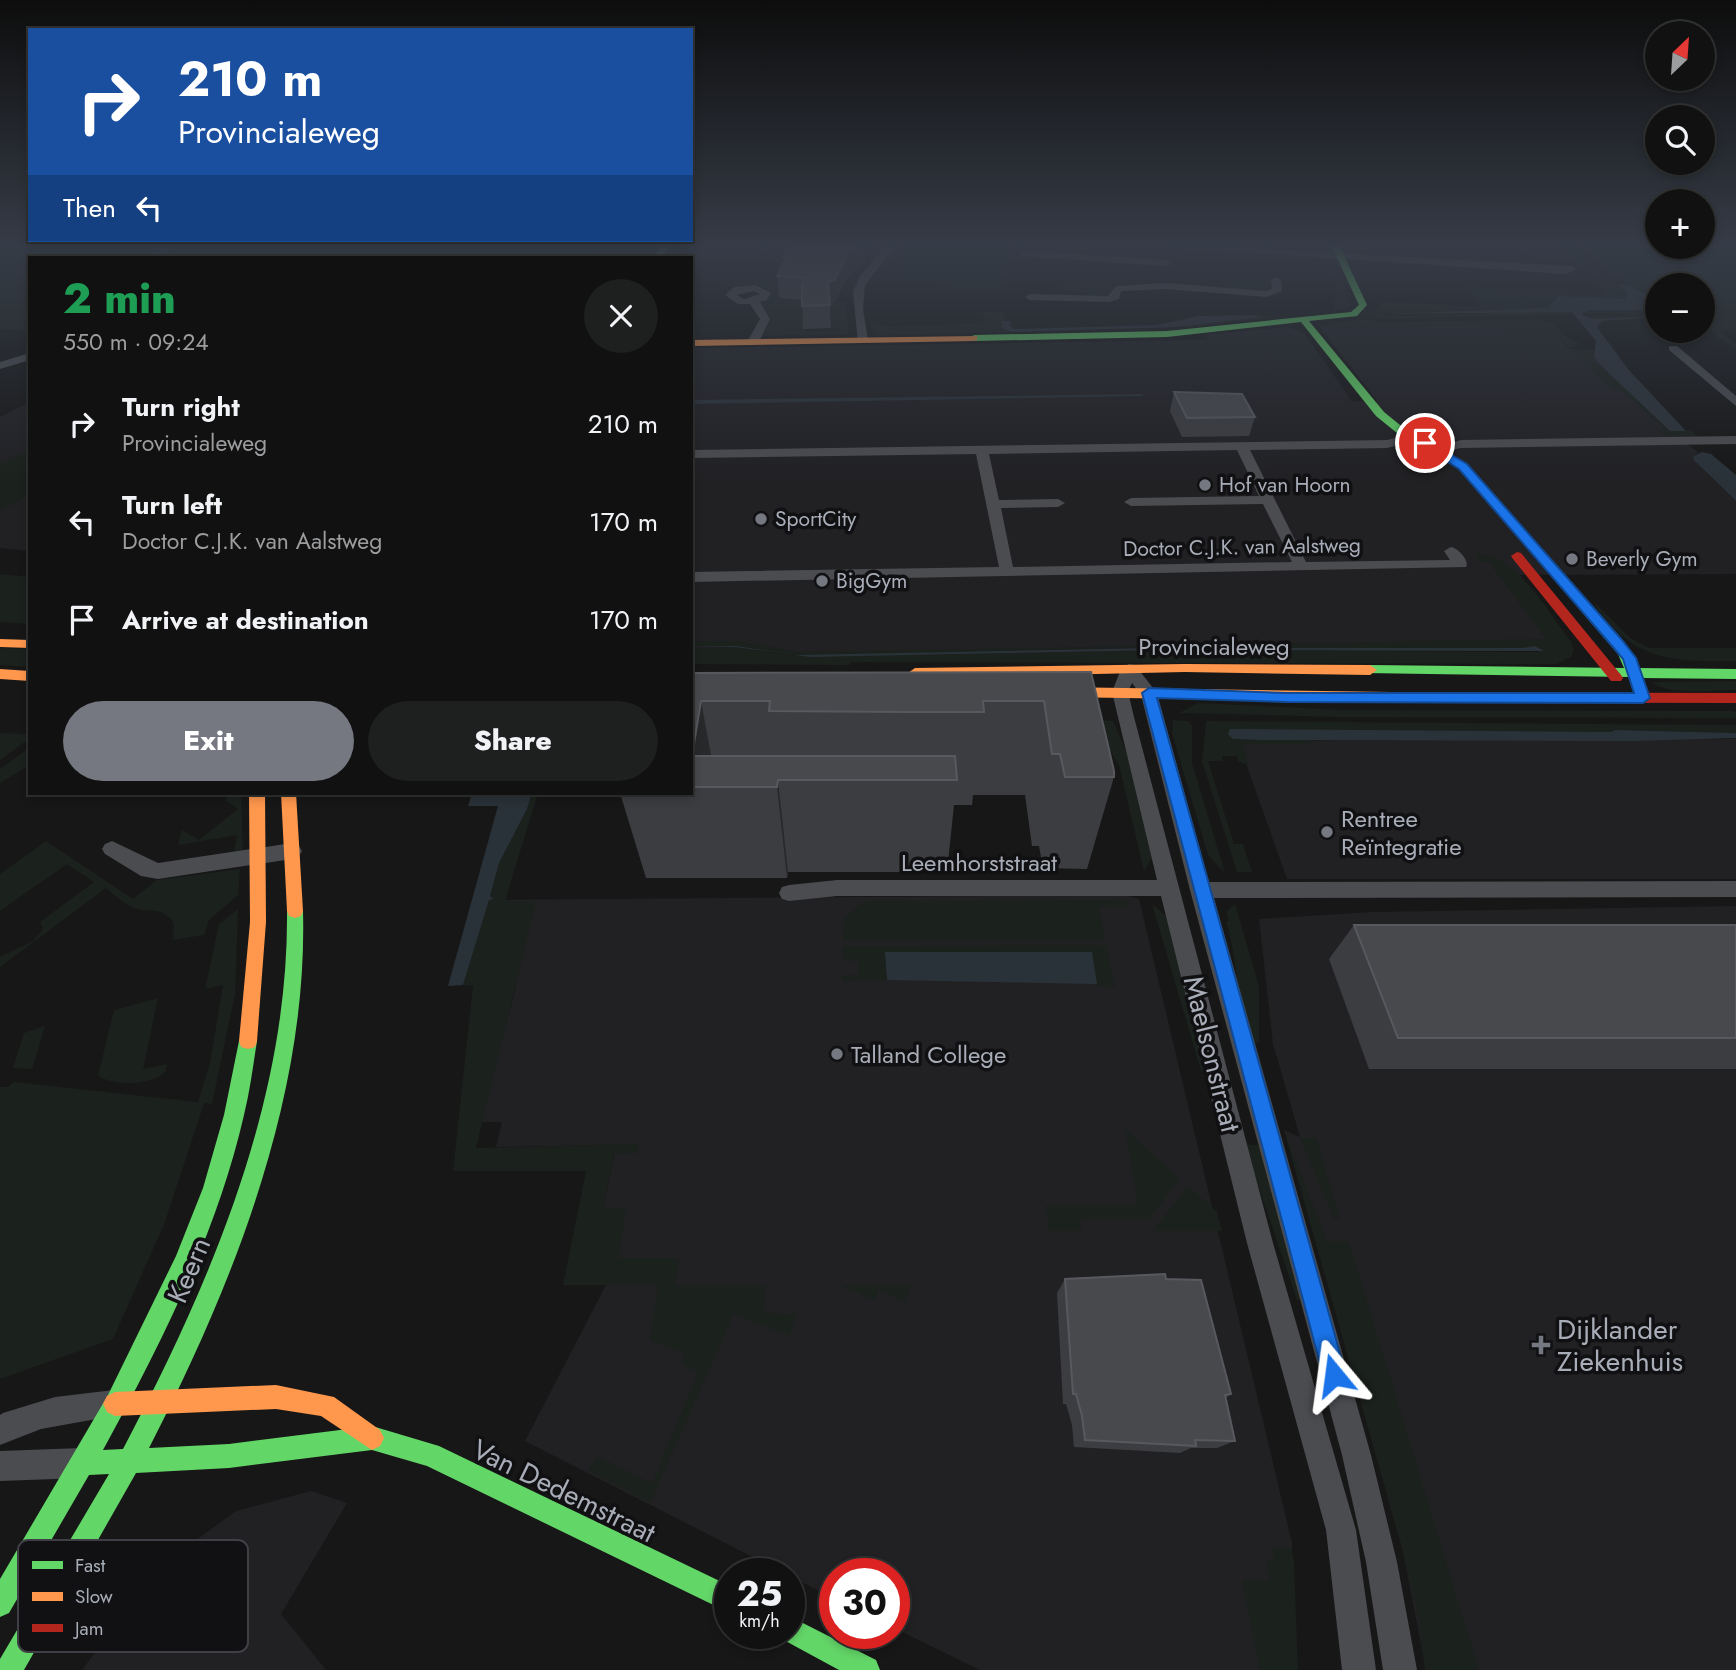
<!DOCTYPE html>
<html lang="en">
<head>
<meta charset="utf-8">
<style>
	body { margin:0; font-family:Jost,sans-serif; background:#1e1f1f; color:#f1f3f6; height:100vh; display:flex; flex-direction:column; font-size:26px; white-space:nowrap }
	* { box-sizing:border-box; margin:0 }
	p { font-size:23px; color:#9c9d9f }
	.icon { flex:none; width:38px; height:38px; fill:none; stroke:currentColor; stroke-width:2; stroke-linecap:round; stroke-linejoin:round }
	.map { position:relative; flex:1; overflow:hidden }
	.side { position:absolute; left:28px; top:256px; width:665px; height:539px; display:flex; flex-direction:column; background:#111; border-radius:0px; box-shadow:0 4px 10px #0003,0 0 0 2px #303131 }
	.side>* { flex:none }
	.guide { position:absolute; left:28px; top:28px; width:665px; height:214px; border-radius:0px; box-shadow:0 4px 10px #0003,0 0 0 2px #303131; background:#1a4fa0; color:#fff; overflow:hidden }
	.needle { width:46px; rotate:25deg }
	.buttons { position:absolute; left:1645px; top:21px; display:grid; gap:14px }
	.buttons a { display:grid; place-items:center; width:70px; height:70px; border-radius:50%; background:#111; box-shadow:0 4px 10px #0003,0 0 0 2px #303131; font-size:35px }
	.speed { position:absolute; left:714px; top:1558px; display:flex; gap:14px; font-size:35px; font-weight:700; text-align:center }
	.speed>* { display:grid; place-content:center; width:91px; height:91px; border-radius:50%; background:#111; box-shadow:0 4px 10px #0003,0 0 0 2px #303131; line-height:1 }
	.speed small { font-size:18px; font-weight:400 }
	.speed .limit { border:10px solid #d22; background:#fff; color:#111 }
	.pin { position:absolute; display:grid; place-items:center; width:60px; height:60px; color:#fff; margin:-30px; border:4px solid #fff; border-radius:50%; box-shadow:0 2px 7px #0007 }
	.me { position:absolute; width:77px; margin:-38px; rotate:344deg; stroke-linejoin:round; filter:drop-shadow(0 0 5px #0008) }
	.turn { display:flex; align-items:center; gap:24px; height:147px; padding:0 35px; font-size:32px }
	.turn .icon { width:91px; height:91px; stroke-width:2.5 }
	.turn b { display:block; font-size:49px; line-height:60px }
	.then { display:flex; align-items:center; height:66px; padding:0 35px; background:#0003; gap:14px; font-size:26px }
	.round { display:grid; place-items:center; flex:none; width:74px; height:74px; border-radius:37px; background:#1e1f1f }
	.head { display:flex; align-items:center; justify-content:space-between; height:119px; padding:0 35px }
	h1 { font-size:42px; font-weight:800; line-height:52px; color:#1e9e55 }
	.action { display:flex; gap:14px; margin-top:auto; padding:14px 35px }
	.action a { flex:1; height:80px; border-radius:42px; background:#757880; color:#fff; font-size:28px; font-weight:800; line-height:80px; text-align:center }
	.action a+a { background:#1e1f1f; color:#f1f3f6 }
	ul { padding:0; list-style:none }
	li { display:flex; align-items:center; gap:21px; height:98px; padding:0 35px }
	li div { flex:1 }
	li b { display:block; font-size:26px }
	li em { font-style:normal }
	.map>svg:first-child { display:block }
</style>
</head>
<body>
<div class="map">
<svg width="1736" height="1670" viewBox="0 0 1736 1670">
	<rect width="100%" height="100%" fill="#171717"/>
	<g fill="#212124">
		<path d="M1539,321l31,28 25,1 2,12 31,32 71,59 8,20 29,28v73l-216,1 51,67 -27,9 -385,-1 -349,7 -53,-7 -66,-2v-300l518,-8 -4,-5 83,-8 16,6 48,68 26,1 -59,-76z"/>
		<path d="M30,402v149l-30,-3v-131z"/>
		<path d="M1736,739v140h-449l-49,-138z"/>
		<path d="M1123,895l16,4 153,644 4,127h-316l-86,-42v-55h-59v26l-310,-158 81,-156 -3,-76 13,-64 -120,2 6,-25h-21l35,-136 -53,-1 26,-85z"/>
		<path d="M1736,906v764h-310l-23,-119 -119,-421 16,7 -27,-93 -14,-125 115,-7z"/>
		<path d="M311,1491l36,12 -66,111 45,56h-244l51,-69 37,-42 66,-48z"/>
	</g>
	<g fill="#1b211c" fill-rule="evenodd">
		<path d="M0,247h600l-13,10h-557v74l-30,-2z"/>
		<path d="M905,247h103l-4,45 -56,1v-10l-54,-4z"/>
		<path d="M1556,247h18l29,26 -13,1c-10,-12 -23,-14 -34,-27z"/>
		<path d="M1581,247h155v83l-5,1 5,7 -9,-8 -7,1 16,13v5l-33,-23v-41h-46v32l-65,2 -8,-2 69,-2 -70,-2 6,-3h60l-8,-12z"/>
		<path d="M1324,263l9,2 18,40 -5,4 -154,18 -319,9 -2,-14 17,5 97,-4 -3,-11h22l2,9h-4v8l11,3 163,-5 83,-11 -5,-1 19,2 57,-7 5,-2 -3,-10h8z"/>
		<path d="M1228,275l30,2 1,3 11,-2 2,12 -8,2 -35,-3z"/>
		<path d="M719,277l58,4 2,-3 29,19 -5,10v22l4,2h37l-19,-3h6l-2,-18 4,-8h13l3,32 -86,2 7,-18 -10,-15 7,-12 -7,-5h-43z"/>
		<path d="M1592,277l26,7 10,9 -7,7 -63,-4 -10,12 -166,5 2,3 181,-5 11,3 -185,5 -13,-1 -4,-4 2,-6 5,-3 -1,-4 99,6 -12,-20 139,7z"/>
		<path d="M1062,281l51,4 -1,10 -25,1v-3l-23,-2 -4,3z"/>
		<path d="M1362,319l22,3 82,-1 7,5 -137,2h-12l-2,-3z"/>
		<path d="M1473,320h69c16,3 23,21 40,24l-12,4 -17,-14h-42c-9,-9 -26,-8 -38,-14z"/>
		<path d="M1570,349l25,1 2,12 73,69 20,-1 8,7 -26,1 -16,-7 9,-2 -43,-38h-9z"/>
		<path d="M26,451l4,1v42l-30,17v-47z"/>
		<path d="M1477,553c42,4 71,59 94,89l3,8 -3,7 -14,7 -705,-2 -3,3 -158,-1v-16l44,-1 61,9 -60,-10h-45v-5h48l59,11 748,-13 -57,-77h-12zM1159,648h374l6,4 -380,-2 -362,6z"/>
		<path d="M0,574l30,3v47l-30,-2z"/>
		<path d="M1594,602l36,36 19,10h87v13c-51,0 -91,3 -127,-38 -5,-7 -14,-15 -15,-21z"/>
		<path d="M0,648l30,1v18l-30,-2z"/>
		<path d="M1736,681v9c-19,0 -71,6 -83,-8z"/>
		<path d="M1198,703l146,7 388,1 4,1v6l-397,-1 -160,-4z"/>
		<path d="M1099,720l14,1 18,41 23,93 -10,16 -25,-106 -21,-33z"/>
		<path d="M1173,720l15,1 4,5v37l33,110 -17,-18 -36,-122z"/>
		<path d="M1206,721l530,4v8l-121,-3 -4,2 -333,-1 -47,5 2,3 76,1 2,4h-68l6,22 -11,-5 -1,-5h-15l1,5h-15l26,83h9l9,28h-15l-35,-111z"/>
		<path d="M30,731v7l-30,22v-27l27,1z"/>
		<path d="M30,747v18l-30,18v-14z"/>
		<path d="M231,793h10l2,60 -9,1 3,-19 -59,10 4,-15 17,10 39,-31 -13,-9z"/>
		<path d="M532,793h6l-33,108 31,1 -60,246 163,-4 -2,9 -23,1 -11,54h23l-7,50h60l-3,27h90l-2,28 33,1 -8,22 -55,-22 -84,189 -62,-33 8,-14 56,27 46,-110 -17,-9 4,-10 -35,-14 8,-55h-95l23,-114h-133l20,-185 -10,-1 26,-85 5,-1 -4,-3 9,-33 28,-54z"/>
		<path d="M46,841l87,58 24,-19 83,-11 -2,26 -29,25 -5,15 -31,5 1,-17c-12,-18 -25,-9 -40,-15 -10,-4 -20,-14 -28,-20l-106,79v-10l33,-16 10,-12 -3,-7 54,-40 -27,-18 -67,47v-37z"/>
		<path d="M1120,900l9,3v4h-29l5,33h-262l1,-21 20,-18z"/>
		<path d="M1152,904l19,16 41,157 -11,-6z"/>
		<path d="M1235,904l24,82v57l-7,-1c-16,-37 -14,-82 -26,-121h3l-3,-9z"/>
		<path d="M238,909l-3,85 -23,110 -8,-1 -39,119 -52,117 -113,40v-292h8l6,-5 184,20 12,-39 13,-78 -18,4 14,-65z"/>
		<path d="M1106,945l9,42 -18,-1 -6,-34h-205l1,28 -45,1v-5l16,-1v-14h-16l1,-15z"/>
		<path d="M158,998l-15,71 25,-5 -3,8c-14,14 -51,14 -67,4l16,-66z"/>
		<path d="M45,1026l-13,43 -19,-1 11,-35z"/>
		<path d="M1125,1129l55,50 -31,40h-69l1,12h-32l-3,-26h92z"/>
		<path d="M1284,1130l43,111h22l130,429h-54l-7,-54 -15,-65z"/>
		<path d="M1300,1138h16l24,80 -6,1z"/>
		<path d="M1244,1144l20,2 41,153 -8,1z"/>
		<path d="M1189,1186l28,26 5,19h-70z"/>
		<path d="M841,1285h70l-6,17 -26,-12 -5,11z"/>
		<path d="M1272,1548h19l3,15 4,107h-38l-18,-90h28l-4,-21h8z"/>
	</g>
	<g fill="#2a3239">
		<path d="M1618,284c15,0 23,11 39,12v14h-68l-8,4 11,5 65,-2 -55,4 -5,6 31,42 58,62h-16l-73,-69 -3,-6 2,-15 -24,-29 -191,2 167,-6 10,-12 66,3 4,-6z"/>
		<path d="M1254,315l7,2 -85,10 -163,5 -11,-3v-8h8l1,6 4,2 141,-4 43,-9z"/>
		<path d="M1141,394l4,2 -454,8v-4z"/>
		<path d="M1702,452l9,2 25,21v26l-42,-41 -1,-3z"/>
		<path d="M691,646h45l60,9 363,-7h364l12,-2 9,5 -385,-1 -349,7 -75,-10z"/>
		<path d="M1230,729l381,3 4,-2 121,3v5l-101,3 -374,-1 -28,-1 -5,-5z"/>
		<path d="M472,793h60l-5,16 -28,54 -9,33 4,3 -5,1 -26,85 -15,1 50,-180h-30z"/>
		<path d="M885,952h207l5,32 -210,-4z"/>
	</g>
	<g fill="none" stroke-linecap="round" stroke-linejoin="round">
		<g fill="#4b4c50" fill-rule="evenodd">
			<path d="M162,247h13l-19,10h-12z"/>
			<path d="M787,247h11l-7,7 24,4 10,-7 -9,-4 21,3 -20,14 -36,-6z"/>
			<path d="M884,247h10l-29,38 -2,24 5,32 -10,2 -5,-51 6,-14z"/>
			<path d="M1170,247h54l348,19 5,3 -11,5z"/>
			<path d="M1024,251l143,9 5,3 -5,3 -146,-10z"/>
			<path d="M1276,277l5,3 1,11 -15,6 -101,-8 -45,2 -2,8 -10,3 -79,-2 -5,-3 5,-3 78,2 8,-10 50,-3 101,8 5,-2 -1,-9z"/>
			<path d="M755,285l16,8 -4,7 -7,2 10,17 -11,23 -6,3 -6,-3 13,-23 -10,-15h-12l-13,-9 9,-8zM754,291l6,3 -16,5 -7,-4z"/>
			<path d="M1669,346h8l59,50v10l-67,-56z"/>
			<path d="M30,353v7l-30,9v-7z"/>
			<path d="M1415,433l6,4 -2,3 -32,8 -137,2 56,112 144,-2 -6,-9 7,-4c7,1 19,14 15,20l-775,15v-10l308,-5 -23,-113 -285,4v-8l696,-10zM1237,450l22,46 -128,2 -7,4 7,4 132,-2 29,58 -279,5 -12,-59 57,-1 7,-4 -7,-4 -59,1 -10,-46z"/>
			<path d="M1736,436v8l-275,4 -23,5 -6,-4 29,-9z"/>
			<path d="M1129,664l6,1 22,28 52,189 527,-1v16l-522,1 157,557 26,107 20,108h-34l-17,-108 -24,-107 -152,-565 -49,-195 -9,-12 -4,9 6,25 139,526 83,287 20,140h-34l-16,-140 -79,-287 -86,-347h-324l-48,5 -7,-2 -3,-6 3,-6 7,-2 48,-5h320l-45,-188 9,-23z"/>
			<path d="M112,841l46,22 134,-20 7,3 3,5 -3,5 -7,3 -134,20 -17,-3 -36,-22 -3,-5 3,-5z"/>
			<path d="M114,1390l10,4 4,10 -4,10 -83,15 -41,16v-30l3,-2 52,-16z"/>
			<path d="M82,1448l10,5 5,10 -5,10 -10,5 -82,3v-30z"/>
		</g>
		<g fill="#63d668" fill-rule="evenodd">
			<path d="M662,247h8l-9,10h-8z"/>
			<path d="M1332,247h8l27,58 -10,11 -48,5 75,91 21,17 62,35 162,185 9,19 98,1v10l-94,-1 4,8 -7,5 -5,-2 -6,-12 -263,-4 -2,-3 7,-5 254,3 -6,-14 -159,-186 -62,-35 -21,-17 -75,-94 -134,15 -193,4 -5,-3 5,-3 193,-4 184,-19 8,-7z"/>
			<path d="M295,904l6,2 2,5c5,186 -70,374 -154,537l80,-4 143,-18 67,20 291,140v27l-303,-147 -55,-16 -143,18 -93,5 -112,197h-24v-11l109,-185 -20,1 -80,138 -9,4v-38l108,-184 68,-139 27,-68 21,-73 15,-74 2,-6 7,-2 7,2 2,6c-4,25 -7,50 -13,74 -27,118 -83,229 -141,335l20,-1c87,-165 166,-348 164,-538l2,-5z"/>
			<path d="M789,1616l87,44 4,10h-41l-59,-32 -3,-5h12z"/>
		</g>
		<g fill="#ff974d" fill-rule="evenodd">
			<path d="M977,336v4l-3,1 -283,5v-6z"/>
			<path d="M0,639l30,1v8l-30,-1z"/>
			<path d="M1185,664l185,1 7,5 -7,5 -185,-3 -270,6 -7,-5 7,-5z"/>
			<path d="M0,669l30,2v10l-30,-2z"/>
			<path d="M1059,687l333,5 7,5 -7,5 -333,-5 -7,-5z"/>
			<path d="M249,793h16l1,129 -9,119 -2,6 -7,2 -7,-2 -2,-6 11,-119z"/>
			<path d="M281,793h15l7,118 -2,5 -6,2 -6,-2 -2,-5z"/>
			<path d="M276,1385l58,12 46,33 4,8 -4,8 -8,4 -51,-34 -45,-7 -161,7 -8,-4 -4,-8 4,-8 8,-4z"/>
		</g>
		<g fill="#b3261e" fill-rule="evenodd">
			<path d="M1517,552l4,1 100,122 2,3 -2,3h-10l-98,-122 -2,-3z"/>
			<path d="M1392,692l344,1v10l-344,-1 -7,-5z"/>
		</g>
	</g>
	<g fill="#3c3d40">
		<path d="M867,260l-20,17 -12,25 -5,2 1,24 -28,1 -1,-29 -23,-2 -2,-22z"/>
		<path d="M1174,392l81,25 -6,19 -67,1 -12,-26z"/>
		<path d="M1091,672l23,105 -27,92 -44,-1 -4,-22h-7l-7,-51h-52l-1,10h-18l-7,67h-159l-1,6h-141l-26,-85h71v-120z"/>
		<path d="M1354,925h382v144h-367l-40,-110z"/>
		<path d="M1065,1279h101l65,115 -5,4 9,43 -18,7h-26l-11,5 -106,-6 -2,-22 -6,-21h-3l-6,-111z"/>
	</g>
	<g fill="#28292a">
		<path d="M856,247h11v13l-20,17 -12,25 -7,2v-22l19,-27z"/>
		<path d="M701,701l16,86 -25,-31z"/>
		<path d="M778,780l10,92 -1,6 -10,-91z"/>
	</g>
	<g fill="#48494d" stroke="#57595e" stroke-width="2">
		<path d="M792,247h64l-9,8 -12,25 -7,2 2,23 -28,1v-21l4,-7 -29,-2z"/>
		<path d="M1174,392l68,2 13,23 -68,1z"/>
		<path d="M1091,672l23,99v6h-49l-5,-23h-8l-8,-53h-61l1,11h-80l-135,-1 1,-10h-69l-9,55h263l2,24h-179l-1,7h-86v-114z"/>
		<path d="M1354,925h382v113h-338z"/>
		<path d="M1165,1274l1,5 35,1 30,114 -6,1 10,46 -40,-1 1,6 -111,-6 -3,-24 -6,-22h-3l-8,-115z"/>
	</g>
	<linearGradient id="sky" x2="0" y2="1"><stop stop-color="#0d0d0d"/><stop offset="0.51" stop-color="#363c47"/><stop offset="1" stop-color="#363c47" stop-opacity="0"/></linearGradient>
	<rect width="1736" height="481" fill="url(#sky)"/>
	<path fill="#1a73e8" stroke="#114b97" stroke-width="2" d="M1425,439l42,25 155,176 14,18 14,40 -7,5 -356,-1 -130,-4 189,677 -3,8 -9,4 -8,-4 -3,-8 -181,-682 7,-5 138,5h347l-11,-34 -11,-13 -153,-177 -38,-24 -1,-2z"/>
	<g fill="#757880" stroke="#111113" stroke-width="2.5">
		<circle cx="1205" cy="485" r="7"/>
		<circle cx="761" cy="519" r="7"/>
		<circle cx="1572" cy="559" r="7"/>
		<circle cx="822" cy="581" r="7"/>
		<circle cx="1327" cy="832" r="7"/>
		<circle cx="837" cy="1054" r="7"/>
		<path d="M1537.5 1334.5h7v7h7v7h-7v7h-7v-7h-7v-7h7z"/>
	</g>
	<g text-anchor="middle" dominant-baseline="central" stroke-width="7" stroke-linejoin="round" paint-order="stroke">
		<g font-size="21" fill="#a8adb8" stroke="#111113" text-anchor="start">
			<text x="1219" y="485">Hof van Hoorn</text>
			<text x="775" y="519">SportCity</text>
			<text x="1586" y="559">Beverly Gym</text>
			<text x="836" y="581">BigGym</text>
		</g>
		<g font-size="21" fill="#a8adb8" stroke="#111113">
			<text transform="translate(1242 547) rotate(-1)">Doctor C.J.K. van Aalstweg</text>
		</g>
		<g font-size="24" fill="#a8adb8" stroke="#111113">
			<text x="1214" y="646">Provincialeweg</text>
			<text x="979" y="862">Leemhorststraat</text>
		</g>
		<g font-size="24" fill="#a8adb8" stroke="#111113" text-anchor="start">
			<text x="1341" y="818">Rentree<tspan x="1341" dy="28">Reïntegratie</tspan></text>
			<text x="851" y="1054">Talland College</text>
		</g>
		<g font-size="28" fill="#a8adb8" stroke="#111113">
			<text transform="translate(1212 1054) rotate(76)">Maelsonstraat</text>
			<text transform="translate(189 1270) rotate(-67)">Keern</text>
			<text transform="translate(564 1491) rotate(26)">Van Dedemstraat</text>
		</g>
		<g font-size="28" fill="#a8adb8" stroke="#111113" text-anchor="start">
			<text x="1557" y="1329">Dijklander<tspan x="1557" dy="32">Ziekenhuis</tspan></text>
		</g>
	</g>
	<rect x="18" y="1540" width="230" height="112" rx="10" fill="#111113" stroke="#3e4045" stroke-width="2"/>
	<rect x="32" y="1561" width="31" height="8" fill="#63d668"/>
	<rect x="32" y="1592" width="31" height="9" fill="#ff974d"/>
	<rect x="32" y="1624" width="31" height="8" fill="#b3261e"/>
	<g font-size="19" fill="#a8adb8">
		<text x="75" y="1572">Fast</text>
		<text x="75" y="1603">Slow</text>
		<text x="75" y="1635">Jam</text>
	</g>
</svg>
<div class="buttons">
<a><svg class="needle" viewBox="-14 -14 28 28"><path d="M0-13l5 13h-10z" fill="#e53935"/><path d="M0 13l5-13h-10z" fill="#9c9d9f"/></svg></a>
<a><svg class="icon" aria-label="search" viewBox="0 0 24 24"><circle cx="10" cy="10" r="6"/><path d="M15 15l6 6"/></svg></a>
<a>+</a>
<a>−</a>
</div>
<div class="speed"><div>25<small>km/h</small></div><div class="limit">30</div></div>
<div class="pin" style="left:1425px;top:443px;background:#d93025"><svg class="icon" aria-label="arrive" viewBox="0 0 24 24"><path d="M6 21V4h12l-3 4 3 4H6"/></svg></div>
<svg class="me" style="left:1334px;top:1375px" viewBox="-20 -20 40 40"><path d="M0-17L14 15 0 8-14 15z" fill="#1a73e8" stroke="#fff" stroke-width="4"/></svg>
<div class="guide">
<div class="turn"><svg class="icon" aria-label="right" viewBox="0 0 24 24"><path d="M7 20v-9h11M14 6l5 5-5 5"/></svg><div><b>210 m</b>Provincialeweg</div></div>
<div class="then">Then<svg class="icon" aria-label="left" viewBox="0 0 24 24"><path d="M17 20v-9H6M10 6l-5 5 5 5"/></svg></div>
</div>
<section class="side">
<div class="head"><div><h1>2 min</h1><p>550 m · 09:24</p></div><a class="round"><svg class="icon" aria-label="close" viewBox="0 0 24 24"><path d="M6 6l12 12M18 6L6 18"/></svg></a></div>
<ul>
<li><svg class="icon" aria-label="right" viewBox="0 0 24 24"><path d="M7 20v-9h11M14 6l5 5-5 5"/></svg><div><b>Turn right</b><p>Provincialeweg</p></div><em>210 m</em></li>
<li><svg class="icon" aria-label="left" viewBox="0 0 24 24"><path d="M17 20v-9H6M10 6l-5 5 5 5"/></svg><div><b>Turn left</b><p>Doctor C.J.K. van Aalstweg</p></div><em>170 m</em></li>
<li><svg class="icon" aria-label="arrive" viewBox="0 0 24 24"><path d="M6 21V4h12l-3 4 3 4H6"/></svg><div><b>Arrive at destination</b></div><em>170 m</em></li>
</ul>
<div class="action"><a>Exit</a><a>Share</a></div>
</section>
</div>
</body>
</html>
